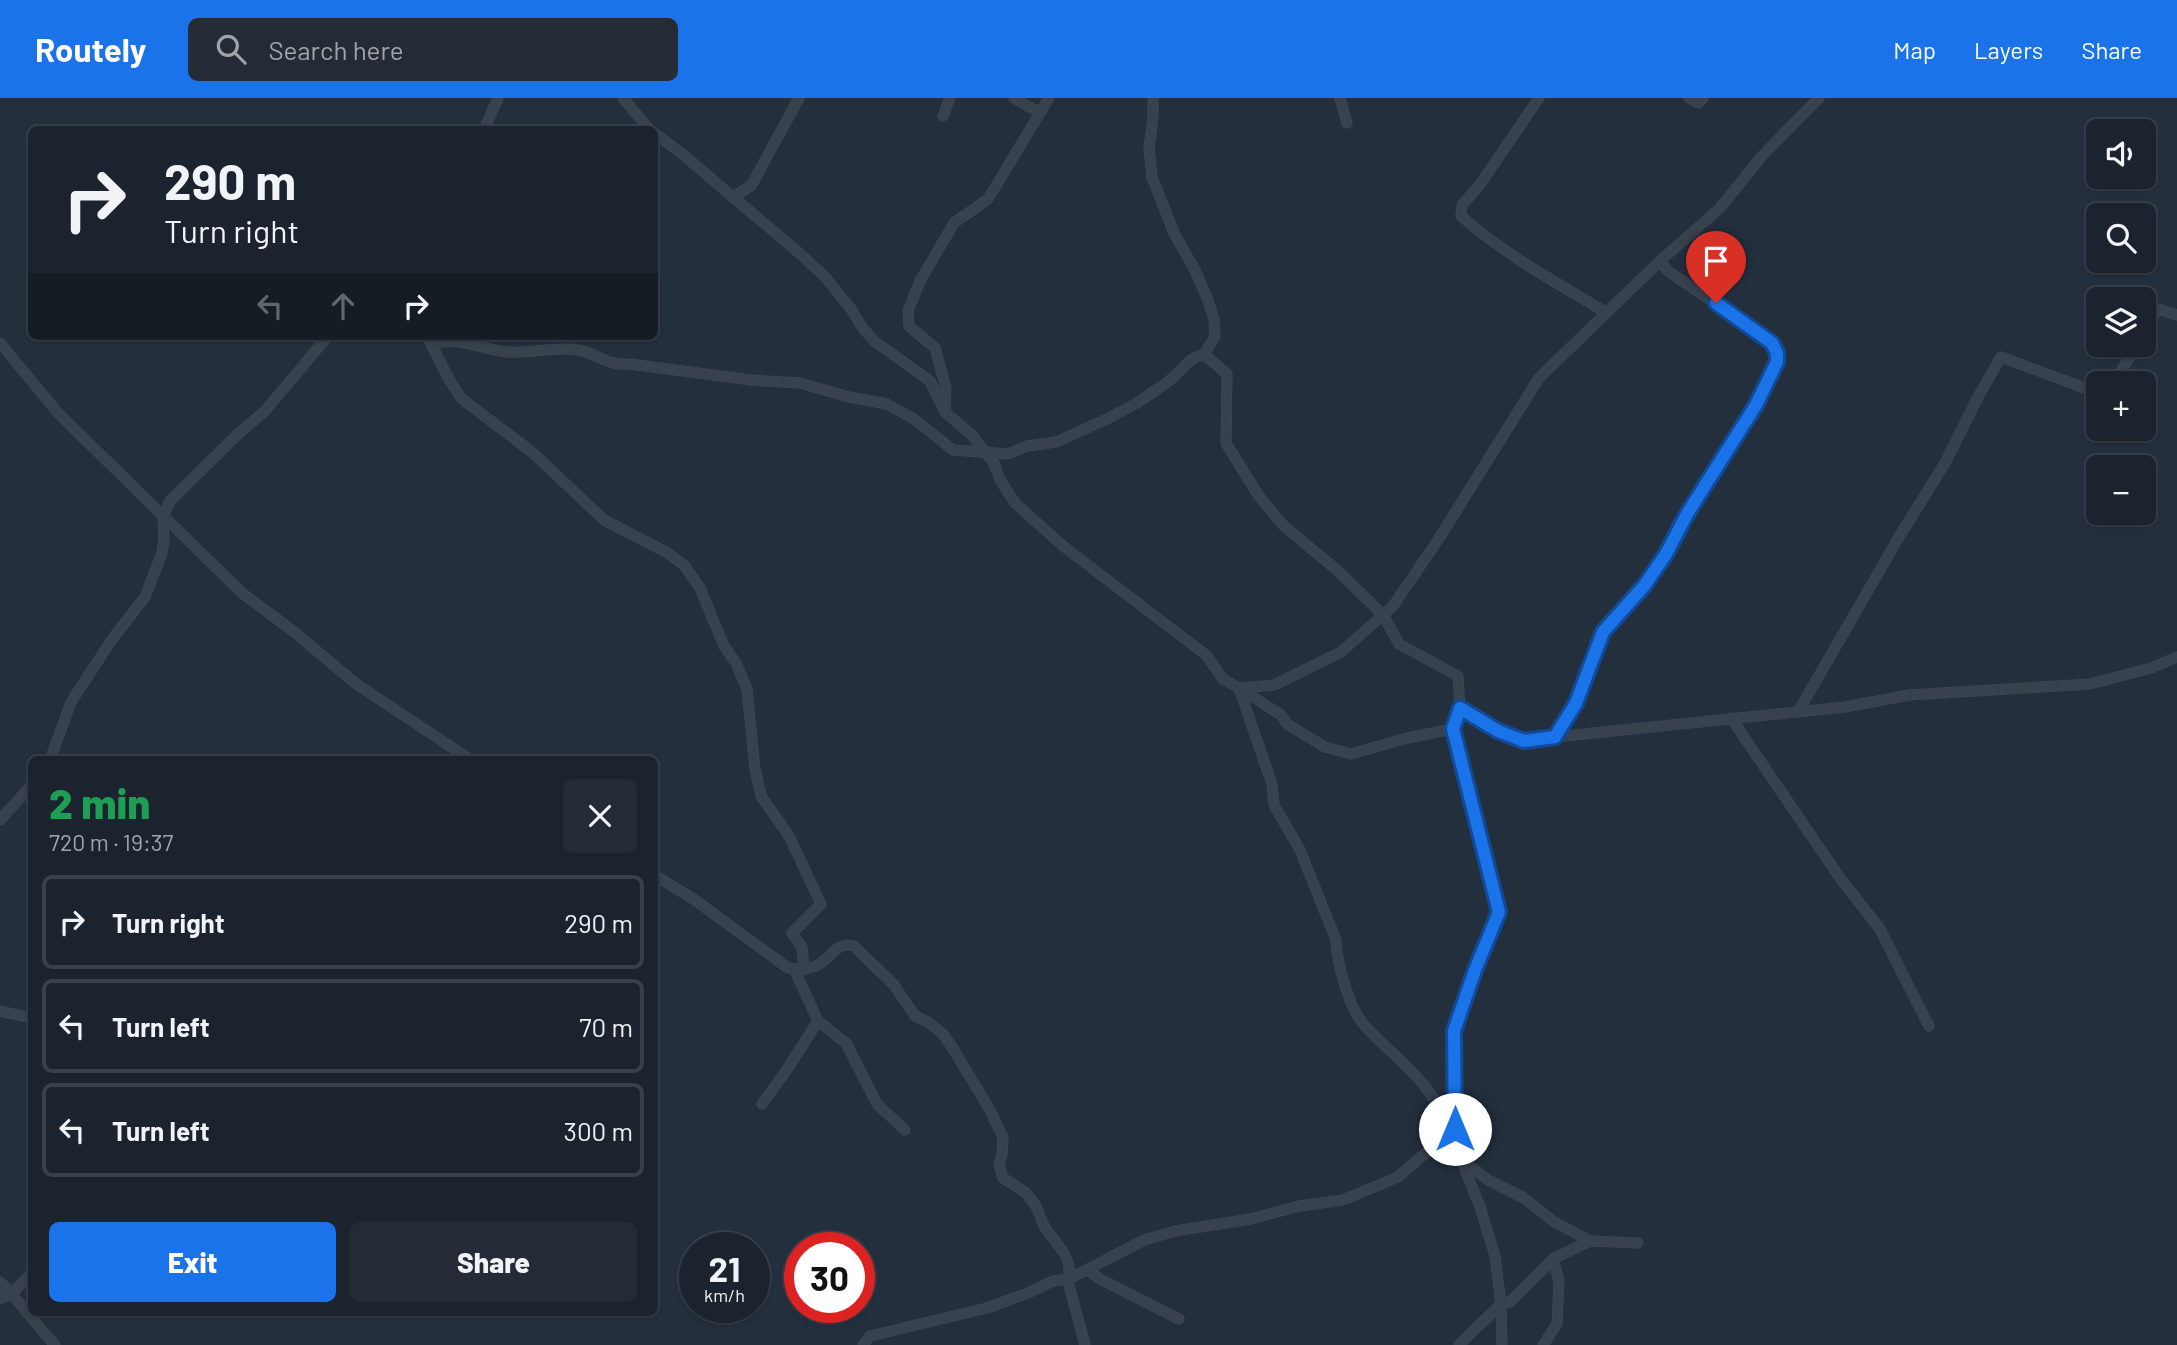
<!DOCTYPE html>
<html lang="en">
<head>
<meta charset="utf-8">
<style>
	body { margin:0; font-family:Barlow,sans-serif; background:#242b36; color:#f1f3f6; height:100vh; display:flex; flex-direction:column; font-size:26px; white-space:nowrap }
	* { box-sizing:border-box; margin:0 }
	p { font-size:23px; color:#a0a4aa }
	.icon { flex:none; width:38px; height:38px; fill:none; stroke:currentColor; stroke-width:2; stroke-linecap:round; stroke-linejoin:round }
	.map { position:relative; flex:1; overflow:hidden }
	.sheet { position:absolute; left:28px; top:658px; width:630px; height:560px; display:flex; flex-direction:column; background:#1b232e; border-radius:10px; box-shadow:0 2px 5px #0004,0 0 0 2px #39404a }
	.sheet>* { flex:none }
	.guide { position:absolute; left:28px; top:28px; width:630px; height:214px; border-radius:10px; box-shadow:0 2px 5px #0004,0 0 0 2px #39404a; background:#1b232e; color:#f1f3f6; overflow:hidden }
	.buttons { position:absolute; left:2086px; top:21px; display:grid; gap:14px }
	.buttons a { display:grid; place-items:center; width:70px; height:70px; border-radius:10px; background:#1b232e; box-shadow:0 2px 5px #0004,0 0 0 2px #39404a; font-size:35px }
	.speed { position:absolute; left:679px; top:1134px; display:flex; gap:14px; font-size:35px; font-weight:700; text-align:center }
	.speed>* { display:grid; place-content:center; width:91px; height:91px; border-radius:50%; background:#1b232e; box-shadow:0 2px 5px #0004,0 0 0 2px #39404a; line-height:1 }
	.speed small { font-size:18px; font-weight:400 }
	.speed .limit { border:10px solid #d22; background:#fff; color:#111 }
	.pin { position:absolute; display:grid; place-items:center; width:60px; height:60px; color:#fff; margin:-72px -30px; border-radius:50% 50% 50% 0; rotate:-45deg; box-shadow:0 0 7px #0007 }
	.pin .icon { rotate:45deg }
	.me { position:absolute; width:77px; margin:-38px; rotate:0deg; stroke-linejoin:round; filter:drop-shadow(0 0 5px #0008) }
	.turn { display:flex; align-items:center; gap:24px; height:147px; padding:0 21px; font-size:32px }
	.turn .icon { width:91px; height:91px; stroke-width:2.5 }
	.turn b { display:block; font-size:49px; line-height:60px }
	.lanes { display:flex; align-items:center; height:66px; padding:0 21px; background:#0003; justify-content:center; gap:35px; direction:ltr }
	.lanes .off { opacity:.35 }
	.round { display:grid; place-items:center; flex:none; width:74px; height:74px; border-radius:10px; background:#242b36 }
	.summary { display:flex; align-items:center; justify-content:space-between; height:119px; padding:0 21px }
	h1 { font-size:42px; font-weight:800; line-height:52px; color:#1e9e55 }
	.button { display:flex; gap:14px; margin-top:auto; padding:14px 21px }
	.button a { flex:1; height:80px; border-radius:10px; background:#1a73e8; color:#fff; font-size:28px; font-weight:800; line-height:80px; text-align:center }
	.button a+a { background:#242b36; color:#f1f3f6 }
	ul { padding:0; list-style:none }
	li { display:flex; align-items:center; gap:21px; height:94px; margin:0 14px 10px; padding:0 7px; border:4px solid #39404a; border-radius:10px }
	li div { flex:1 }
	li b { display:block; font-size:26px }
	li em { font-style:normal }
	header { display:flex; align-items:center; gap:42px; box-sizing:border-box; height:98px; padding:0 35px; background:#1a73e8; color:#fff }
	header strong { font-size:33px }
	nav { display:flex; gap:38px; margin-inline-start:auto; font-size:24px }
	.search { width:490px; height:63px; background:#242b36; display:flex; align-items:center; gap:18px; box-sizing:border-box; padding:0 24px; border-radius:10px; color:#a0a4aa; font-size:26px }
	.map>svg:first-child { display:block }
</style>
</head>
<body>
<header>
<strong>Routely</strong>
<div class="search"><svg class="icon" aria-label="search" viewBox="0 0 24 24"><circle cx="10" cy="10" r="6"/><path d="M15 15l6 6"/></svg>Search here</div>
<nav><a>Map</a><a>Layers</a><a>Share</a></nav>
</header>
<div class="map">
<svg width="2177" height="1247" viewBox="0 0 2177 1247">
	<rect width="100%" height="100%" fill="#242f3e"/>
	<g fill="none" stroke-linecap="round" stroke-linejoin="round">
		<defs>
			<g id="minor">
				<path d="M623,0l27,32"/>
				<path d="M1014,0l26,15 9,-15"/>
				<path d="M1340,0l7,25"/>
				<path d="M1539,0l-60,88 -17,19 -1,11c44,39 96,67 146,97"/>
				<path d="M1689,0l9,5 5,-5"/>
				<path d="M943,18l7,-18"/>
				<path d="M484,32l14,-32"/>
				<path d="M654,35l26,19 119,101 26,24 26,32 11,18 12,14 56,40 15,31 27,23 22,28 6,17 15,23 48,43 143,109 17,24 16,9 35,-3 67,-33 52,-46 45,-66 101,-162 121,-117 60,-53 42,-52 57,-58"/>
				<path d="M732,99l19,-11 48,-88"/>
				<path d="M1660,163l8,10 104,72 5,10v9l-21,43 -69,109 -21,40 -22,32 -41,46 -27,71 -21,34 290,-30 64,-12 181,-11 61,-16 26,-11"/>
				<path d="M2144,235l14,-24 19,6"/>
				<path d="M427,238l23,45 12,18 70,53 72,68 62,32 18,13 16,23 24,58 12,17 11,26 8,80 6,27 28,40 32,68 -29,29 10,14 2,23"/>
				<path d="M0,245l58,70 184,180 51,38 62,52 116,77"/>
				<path d="M431,246c27,-8 49,5 76,8 24,2 47,-6 71,-2 22,4 27,16 52,14l121,16 49,3 49,14 38,7 27,15 39,31 55,4 19,-8 29,-4 51,-23 30,-16 32,-22 23,-22 12,-5 11,-17 -1,-17 -6,-20 -12,-28 -22,-39 -22,-56 -3,-29 4,-30v-20"/>
				<path d="M1204,256l23,20 -1,69 32,52 25,30 55,46 45,44 16,29 59,32 2,32"/>
				<path d="M2114,285l23,-38"/>
				<path d="M945,311l1,-21 -11,-40 -26,-22 -1,-15 12,-30 34,-58 34,-24 52,-86"/>
				<path d="M1239,590l33,96 2,21 26,45 36,90c1,24 13,69 29,86 19,20 40,37 58,58 11,14 21,30 31,44"/>
				<path d="M1239,590l42,27 6,9 38,23 26,7 56,-16 46,-9"/>
				<path d="M1798,614l101,-175 46,-74 33,-66 23,-40 97,36"/>
				<path d="M1731,620l109,160 40,51 49,97"/>
				<path d="M50,662l21,-58 42,-64 32,-41 17,-44 2,-14 -1,-22 7,-16 67,-66 27,-23 64,-76"/>
				<path d="M0,722l32,-35"/>
				<path d="M654,777l38,23 96,70c10,1 18,2 28,-2 15,-7 19,-25 38,-20l40,39 21,31 13,6 15,12 9,13 38,63 13,28 -1,17 -3,10 4,13 22,14 11,14 8,20 20,27 5,12v20l16,60"/>
				<path d="M794,871l24,52 28,22 31,61 28,26"/>
				<path d="M0,913l32,7"/>
				<path d="M762,1006l24,-33 32,-50"/>
				<path d="M1089,1173l11,8 79,40"/>
				<path d="M0,1184c20,19 36,43 55,63"/>
				<path d="M0,1201l12,-6 20,-20"/>
				<path d="M863,1247l7,-9 117,-28 41,-15 25,-12 16,-2 75,-39 31,-9 76,-12 48,-13 44,-6 55,-23 29,-25 12,-3 22,10 27,21 36,18 29,23 37,20 48,2"/>
				<path d="M1459,1247l42,-41 9,-2 43,-43 37,-18"/>
				<path d="M1502,1247l-1,-41 -6,-48 -15,-49 -19,-48 -6,-30 -1,-98 21,-61 24,-58 -46,-183 7,-21 38,23 26,10 31,-4"/>
				<path d="M1543,1247l14,-21 2,-43 -6,-22"/>
			</g>
		</defs>
		<use href="#minor" stroke="#414a57" stroke-width="11"/>
		<use href="#minor" stroke="#38414e" stroke-width="10"/>
	</g>
	<g fill="none" stroke-linecap="round" stroke-linejoin="round">
		<defs>
			<path id="route" d="M1455,1031l-1,-98 21,-61 24,-58 -46,-183 7,-21 38,23 26,10 31,-4 21,-34 27,-71 41,-46 22,-32 21,-40 69,-109 21,-43v-9l-5,-10 -56,-40"/>
		</defs>
		<use href="#route" stroke="#114b97" stroke-width="18"/>
		<use href="#route" stroke="#1a73e8" stroke-width="12"/>
	</g>
</svg>
<div class="buttons">
<a><svg class="icon" aria-label="sound" viewBox="0 0 24 24"><path d="M4 9h4l5-4v14l-5-4H4zM17 9q2 3 0 6"/></svg></a>
<a><svg class="icon" aria-label="search" viewBox="0 0 24 24"><circle cx="10" cy="10" r="6"/><path d="M15 15l6 6"/></svg></a>
<a><svg class="icon" aria-label="layers" viewBox="0 0 24 24"><path d="M12 4l9 5-9 5-9-5zM3 14l9 5 9-5"/></svg></a>
<a>+</a>
<a>−</a>
</div>
<div class="speed"><div>21<small>km/h</small></div><div class="limit">30</div></div>
<div class="pin" style="left:1716px;top:205px;background:#d93025"><svg class="icon" aria-label="arrive" viewBox="0 0 24 24"><path d="M6 21V4h12l-3 4 3 4H6"/></svg></div>
<svg class="me" style="left:1455px;top:1031px" viewBox="-20 -20 40 40"><circle r="19" fill="#fff"/><path d="M0-13L10 11 0 6-10 11z" fill="#1a73e8"/></svg>
<div class="guide">
<div class="turn"><svg class="icon" aria-label="right" viewBox="0 0 24 24"><path d="M7 20v-9h11M14 6l5 5-5 5"/></svg><div><b>290 m</b>Turn right</div></div>
<div class="lanes"><svg class="icon off" aria-label="left" viewBox="0 0 24 24"><path d="M17 20v-9H6M10 6l-5 5 5 5"/></svg><svg class="icon off" aria-label="ahead" viewBox="0 0 24 24"><path d="M12 20V5M6 11l6-6 6 6"/></svg><svg class="icon" aria-label="right" viewBox="0 0 24 24"><path d="M7 20v-9h11M14 6l5 5-5 5"/></svg></div>
</div>
<section class="sheet">
<div class="summary"><div><h1>2 min</h1><p>720 m · 19:37</p></div><a class="round"><svg class="icon" aria-label="close" viewBox="0 0 24 24"><path d="M6 6l12 12M18 6L6 18"/></svg></a></div>
<ul>
<li><svg class="icon" aria-label="right" viewBox="0 0 24 24"><path d="M7 20v-9h11M14 6l5 5-5 5"/></svg><div><b>Turn right</b></div><em>290 m</em></li>
<li><svg class="icon" aria-label="left" viewBox="0 0 24 24"><path d="M17 20v-9H6M10 6l-5 5 5 5"/></svg><div><b>Turn left</b></div><em>70 m</em></li>
<li><svg class="icon" aria-label="left" viewBox="0 0 24 24"><path d="M17 20v-9H6M10 6l-5 5 5 5"/></svg><div><b>Turn left</b></div><em>300 m</em></li>
</ul>
<div class="button"><a>Exit</a><a>Share</a></div>
</section>
</div>
</body>
</html>
